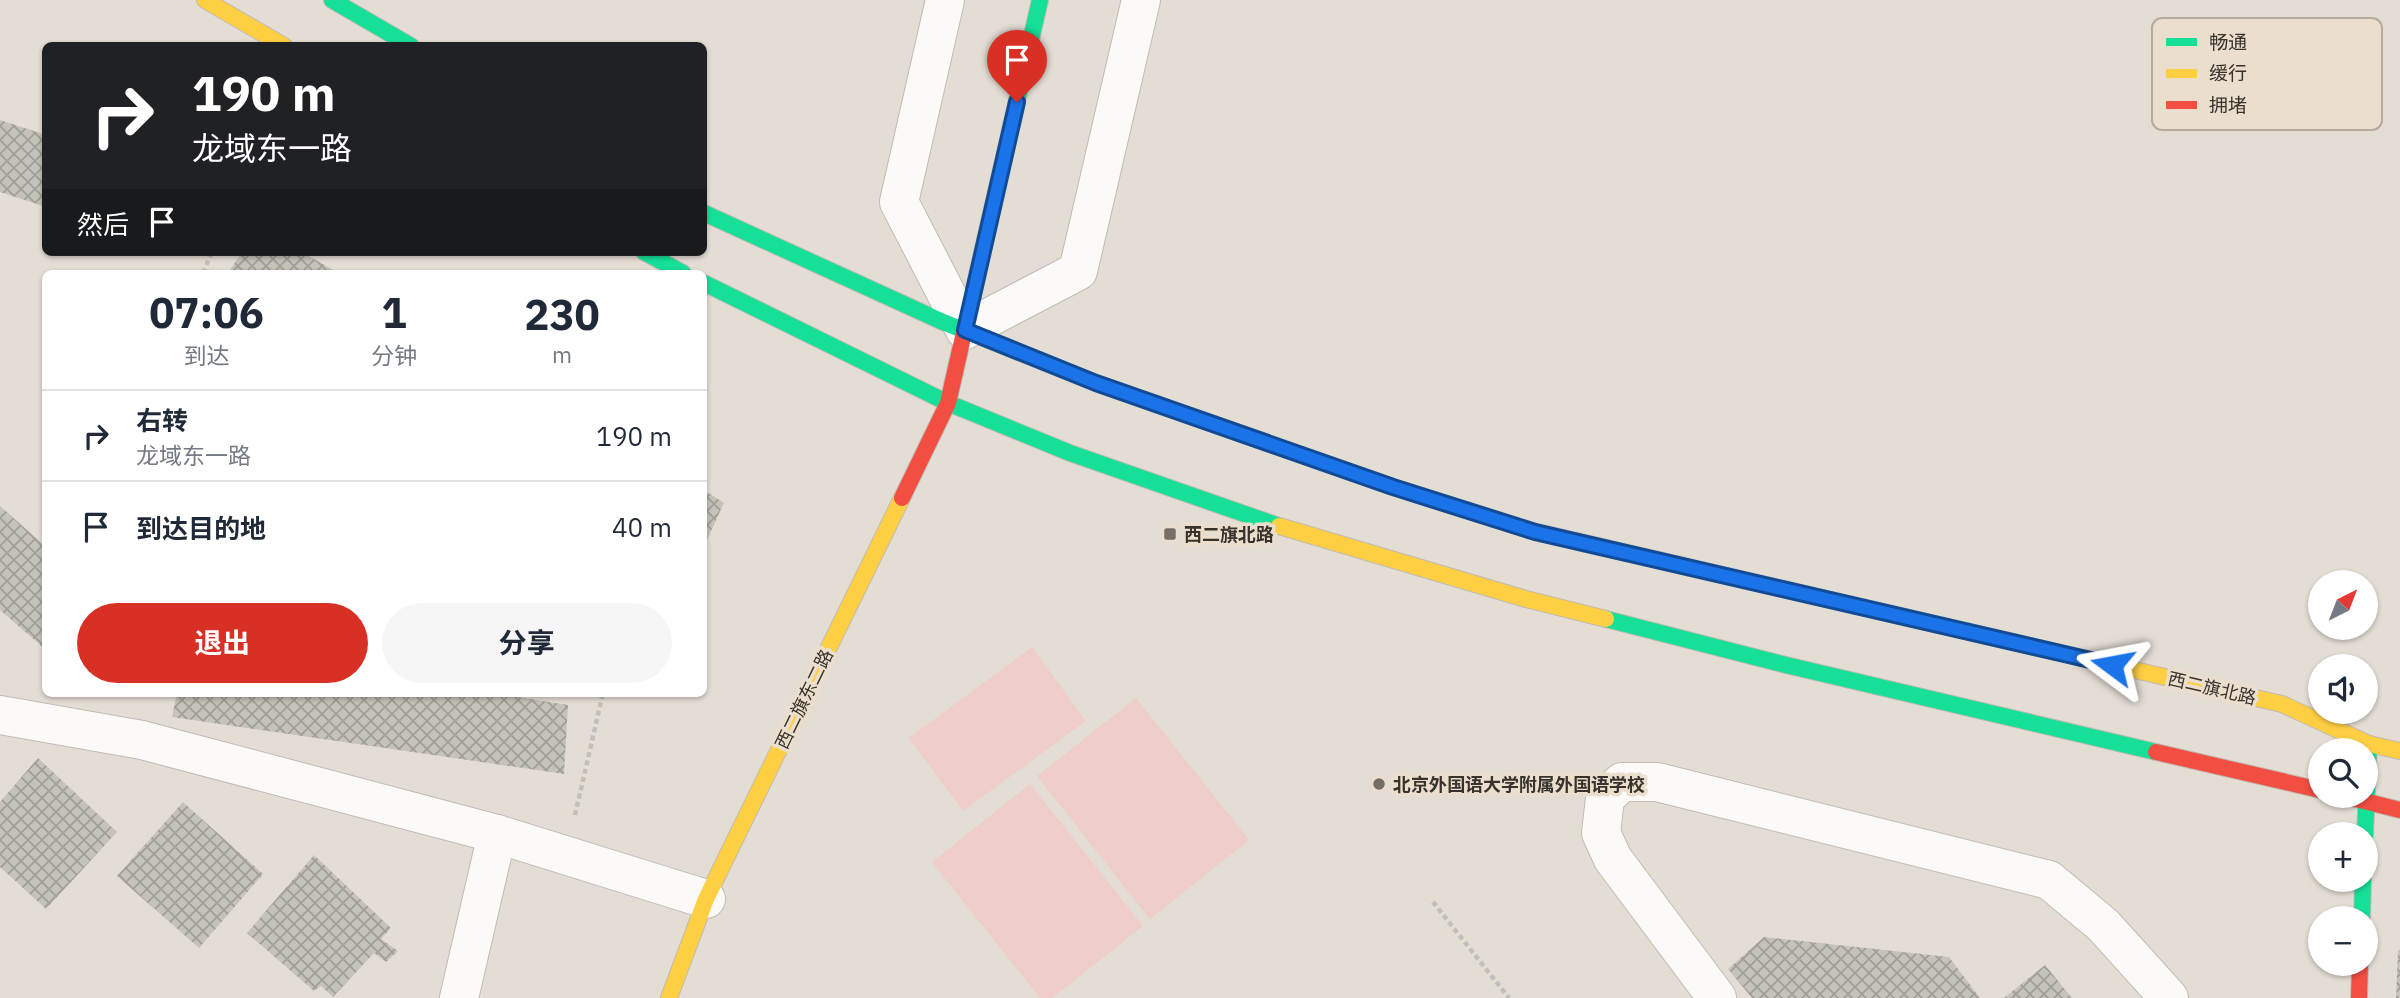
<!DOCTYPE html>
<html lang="zh">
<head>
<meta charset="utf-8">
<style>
	body { margin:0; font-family:"IBM Plex Sans","Noto Sans SC",sans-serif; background:#f6f6f7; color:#1f2937; height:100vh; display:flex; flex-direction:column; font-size:26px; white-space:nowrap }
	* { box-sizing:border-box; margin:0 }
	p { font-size:23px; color:#747a83 }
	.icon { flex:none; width:38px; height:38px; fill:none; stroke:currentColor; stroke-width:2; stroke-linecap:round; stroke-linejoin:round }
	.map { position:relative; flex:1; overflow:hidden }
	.details { position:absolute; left:42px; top:270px; width:665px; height:427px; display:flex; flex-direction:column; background:#fff; border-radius:10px; box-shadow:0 2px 5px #0004 }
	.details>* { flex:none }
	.banner { position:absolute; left:42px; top:42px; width:665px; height:214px; border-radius:10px; box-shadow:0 2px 5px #0004; background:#202124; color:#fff; overflow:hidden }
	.needle { width:46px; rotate:42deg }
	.tools { position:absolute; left:2308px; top:570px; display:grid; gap:14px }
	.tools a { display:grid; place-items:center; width:70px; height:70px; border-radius:50%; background:#fff; box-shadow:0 2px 5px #0004; font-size:35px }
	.pin { position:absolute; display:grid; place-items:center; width:60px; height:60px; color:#fff; margin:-72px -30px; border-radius:50% 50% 50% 0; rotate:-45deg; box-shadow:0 0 7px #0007 }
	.pin .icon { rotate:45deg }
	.me { position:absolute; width:77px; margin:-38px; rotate:283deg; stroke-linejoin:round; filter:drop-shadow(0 0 5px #0008) }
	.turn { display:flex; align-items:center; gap:24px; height:147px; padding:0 35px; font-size:32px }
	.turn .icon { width:91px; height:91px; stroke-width:2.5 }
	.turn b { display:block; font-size:49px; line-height:60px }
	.then { display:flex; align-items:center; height:66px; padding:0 35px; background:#0003; gap:14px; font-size:26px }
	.eta { display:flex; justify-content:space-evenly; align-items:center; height:119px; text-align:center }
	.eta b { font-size:42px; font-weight:700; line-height:49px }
	.primary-button { display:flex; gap:14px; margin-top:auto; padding:14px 35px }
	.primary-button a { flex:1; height:80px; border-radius:42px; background:#d93025; color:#fff; font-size:28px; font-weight:700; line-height:80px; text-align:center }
	.primary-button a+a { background:#f6f6f7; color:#1f2937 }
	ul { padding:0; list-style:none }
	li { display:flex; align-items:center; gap:21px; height:91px; padding:0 35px; border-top:2px solid #e0e1e3 }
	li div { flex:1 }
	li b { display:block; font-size:26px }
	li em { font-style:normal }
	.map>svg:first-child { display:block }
</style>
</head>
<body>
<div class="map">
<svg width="2400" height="998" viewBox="0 0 2400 998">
	<defs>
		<pattern id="building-cross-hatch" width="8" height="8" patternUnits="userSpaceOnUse" patternTransform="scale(1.75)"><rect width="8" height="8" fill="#c5c2ba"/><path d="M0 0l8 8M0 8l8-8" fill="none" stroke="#a19e97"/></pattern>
	</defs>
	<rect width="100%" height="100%" fill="#e4ddd4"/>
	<g fill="#eecdca">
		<path d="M1032,647l54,74 -123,90 -54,-73z"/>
		<path d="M1136,698l113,142 -99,79 -113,-143z"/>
		<path d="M1030,784l113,142 -91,72h-12l-108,-136z"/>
	</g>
	<g fill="url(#building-cross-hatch)">
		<path d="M0,120l46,15v72l-46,-15z"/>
		<path d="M242,252h60l36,21h-110z"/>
		<path d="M704,490l20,13 -20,43z"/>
		<path d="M0,506l46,41v103l-46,-40z"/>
		<path d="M177,693h315l76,12 -4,69 -392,-57z"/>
		<path d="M38,758l79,74 -71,77 -46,-42v-65z"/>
		<path d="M183,802l80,72 -64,74 -82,-72z"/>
		<path d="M314,855l77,73 -10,11 17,12 -12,11 -12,-9 -41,44 -12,-11 -7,5 -67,-58z"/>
		<path d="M1764,937l185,20 31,41h-228l-24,-29z"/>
		<path d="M2398,950h2v48h-4z"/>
		<path d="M2045,965l27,33h-68z"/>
	</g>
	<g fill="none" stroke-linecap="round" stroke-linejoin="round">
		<defs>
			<g id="street">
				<path d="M945,0l-46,202 66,128 113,-59 63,-271"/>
				<path d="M0,715l142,25 355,94 209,65"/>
				<path d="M459,998l38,-164"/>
				<path d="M1717,998l-104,-139 -12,-26 4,-35 17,-16h35l392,98 54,45 66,73"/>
			</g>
			<g id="fast">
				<path d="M332,0l79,46"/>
				<path d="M704,213l239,109 153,61 155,54"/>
				<path d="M985,240l55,-240"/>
				<path d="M644,252l39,21"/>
				<path d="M704,283l244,120 122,50 209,73"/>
				<path d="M1606,619l180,46 370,87"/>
				<path d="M2365,835l4,-91"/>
				<path d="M2362,919l1,-39"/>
			</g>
			<g id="slow">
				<path d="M205,0l79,46"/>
				<path d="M1251,437l142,50 140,44"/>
				<path d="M1279,526l247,73 80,20"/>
				<path d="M1948,627l334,77 87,40 31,7"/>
				<path d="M669,998l37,-99 196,-401"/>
			</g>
			<g id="jam">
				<path d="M902,498l46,-95 37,-163"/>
				<path d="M1533,531l415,96"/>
				<path d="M2156,752l164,38"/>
				<path d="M2344,796l56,14"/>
				<path d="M2359,998l1,-34"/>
			</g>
		</defs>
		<use href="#street" stroke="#c1bbb3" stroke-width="40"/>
		<use href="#fast" stroke="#c1bbb3" stroke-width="18"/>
		<use href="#slow" stroke="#c1bbb3" stroke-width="18"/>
		<use href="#jam" stroke="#c1bbb3" stroke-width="18"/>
		<g stroke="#c1bebb" stroke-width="4.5" stroke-dasharray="5 3.5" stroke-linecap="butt">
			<path d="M203,273l9,-21"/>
			<path d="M575,815l28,-122"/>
			<path d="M1433,902l76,96"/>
		</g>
		<use href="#street" stroke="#fbfaf9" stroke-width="38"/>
		<use href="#fast" stroke="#16e098" stroke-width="16"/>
		<use href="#slow" stroke="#ffcf43" stroke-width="16"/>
		<use href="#jam" stroke="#f24e42" stroke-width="16"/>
	</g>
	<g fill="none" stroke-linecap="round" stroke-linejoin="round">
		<defs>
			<path id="route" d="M1017,102l-52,228 131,53 297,104 142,45 577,133"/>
		</defs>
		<use href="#route" stroke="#114b97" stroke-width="18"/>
		<use href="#route" stroke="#1a73e8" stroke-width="12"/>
	</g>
	<g fill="#746e67" stroke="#ebdecd" stroke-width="2.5">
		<rect x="1163" y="527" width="14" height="14" rx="3.5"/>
		<circle cx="1379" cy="784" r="7"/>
	</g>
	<g text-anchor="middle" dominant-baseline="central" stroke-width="7" stroke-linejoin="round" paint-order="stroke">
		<g font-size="18" font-weight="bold" fill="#38322c" stroke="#ebdecd" text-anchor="start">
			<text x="1184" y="534">西二旗北路</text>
			<text x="1393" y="784">北京外国语大学附属外国语学校</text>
		</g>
		<g font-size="18" fill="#38322c" stroke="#ebdecd">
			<text transform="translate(2212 688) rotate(13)">西二旗北路</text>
			<text transform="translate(804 699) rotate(-64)">西二旗东二路</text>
		</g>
	</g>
	<rect x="2152" y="18" width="230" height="112" rx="10" fill="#ebdecd" stroke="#b5aa9d" stroke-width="2"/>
	<rect x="2166" y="38" width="31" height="8" fill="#16e098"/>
	<rect x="2166" y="69" width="31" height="9" fill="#ffcf43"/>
	<rect x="2166" y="101" width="31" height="8" fill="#f24e42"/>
	<g font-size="19" fill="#38322c">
		<text x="2209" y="49">畅通</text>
		<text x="2209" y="80">缓行</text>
		<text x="2209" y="112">拥堵</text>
	</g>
</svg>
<div class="tools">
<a><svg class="needle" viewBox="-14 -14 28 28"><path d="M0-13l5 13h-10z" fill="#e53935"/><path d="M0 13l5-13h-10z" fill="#747a83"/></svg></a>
<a><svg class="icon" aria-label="sound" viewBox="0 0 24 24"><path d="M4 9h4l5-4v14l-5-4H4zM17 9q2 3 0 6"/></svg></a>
<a><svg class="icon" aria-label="search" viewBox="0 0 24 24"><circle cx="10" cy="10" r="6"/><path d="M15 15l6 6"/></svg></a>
<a>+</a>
<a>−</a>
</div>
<div class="pin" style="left:1017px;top:102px;background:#d93025"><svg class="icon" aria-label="arrive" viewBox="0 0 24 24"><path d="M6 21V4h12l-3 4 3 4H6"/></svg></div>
<svg class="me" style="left:2112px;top:665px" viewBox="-20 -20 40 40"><path d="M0-17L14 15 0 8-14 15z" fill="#1a73e8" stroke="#fff" stroke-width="4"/></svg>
<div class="banner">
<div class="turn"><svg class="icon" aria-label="right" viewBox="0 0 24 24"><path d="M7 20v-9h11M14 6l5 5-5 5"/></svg><div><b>190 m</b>龙域东一路</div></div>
<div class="then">然后<svg class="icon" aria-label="arrive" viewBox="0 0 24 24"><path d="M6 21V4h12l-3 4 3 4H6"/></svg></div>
</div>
<section class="details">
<div class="eta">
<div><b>07:06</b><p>到达</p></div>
<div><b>1</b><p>分钟</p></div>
<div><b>230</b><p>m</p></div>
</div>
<ul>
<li><svg class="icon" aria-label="right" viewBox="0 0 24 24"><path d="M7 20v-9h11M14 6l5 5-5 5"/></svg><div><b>右转</b><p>龙域东一路</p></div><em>190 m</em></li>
<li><svg class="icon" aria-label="arrive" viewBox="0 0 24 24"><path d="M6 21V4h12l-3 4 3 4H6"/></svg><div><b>到达目的地</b></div><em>40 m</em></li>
</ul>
<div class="primary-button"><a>退出</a><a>分享</a></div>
</section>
</div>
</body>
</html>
